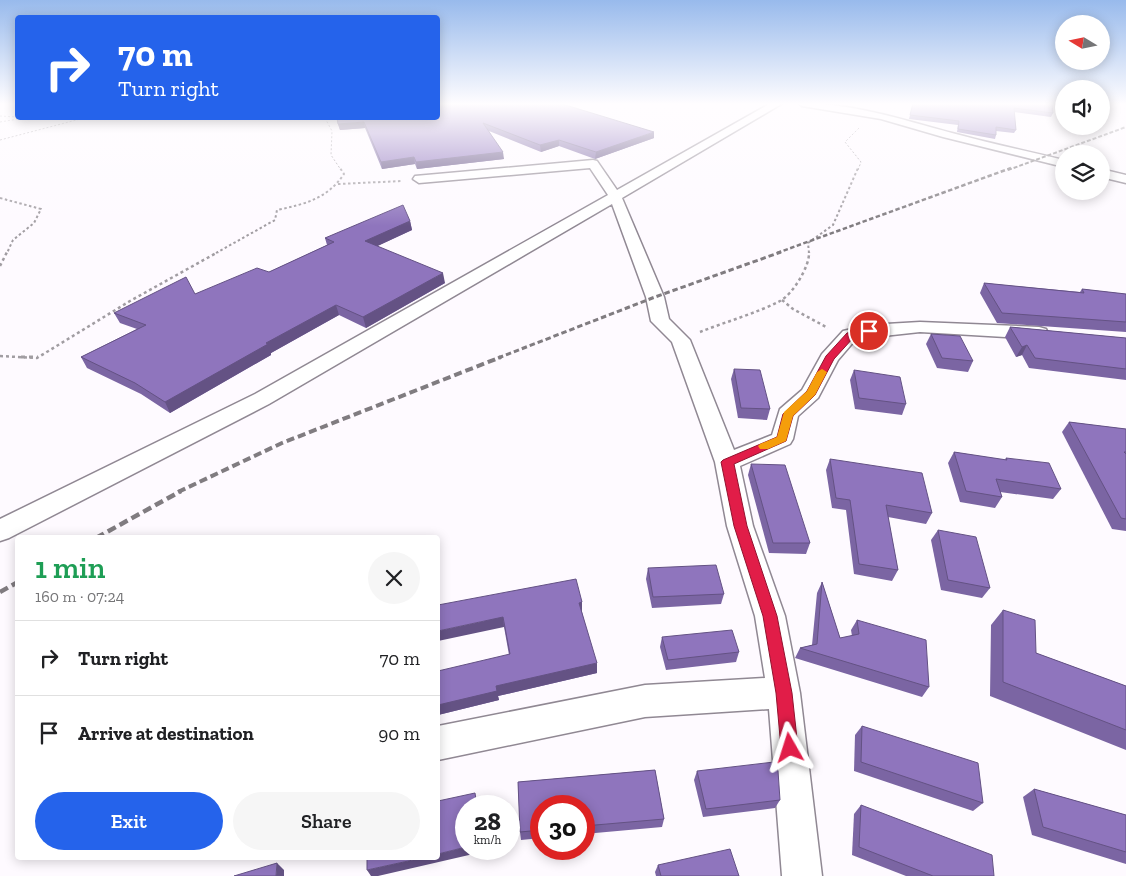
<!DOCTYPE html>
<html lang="en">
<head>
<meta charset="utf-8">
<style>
	body { margin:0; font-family:"Zilla Slab",serif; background:#f6f6f6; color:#202124; height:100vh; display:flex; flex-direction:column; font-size:19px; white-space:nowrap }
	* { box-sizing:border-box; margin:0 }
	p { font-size:16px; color:#757577 }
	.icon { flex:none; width:28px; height:28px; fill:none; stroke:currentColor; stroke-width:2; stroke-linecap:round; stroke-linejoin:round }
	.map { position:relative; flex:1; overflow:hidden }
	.drawer { position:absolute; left:15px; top:535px; width:425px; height:325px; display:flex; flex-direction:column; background:#fff; border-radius:5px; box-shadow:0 2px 12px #0003 }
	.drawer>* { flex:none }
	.guide { position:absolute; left:15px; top:15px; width:425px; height:105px; border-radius:5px; box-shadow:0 2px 12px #0003; background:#2563eb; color:#fff; overflow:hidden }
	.needle { width:32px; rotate:280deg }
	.tools { position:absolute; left:1055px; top:15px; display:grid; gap:10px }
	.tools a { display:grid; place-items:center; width:55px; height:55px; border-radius:50%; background:#fff; box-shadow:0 2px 12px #0003; font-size:25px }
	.speed { position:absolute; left:455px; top:795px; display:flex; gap:10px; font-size:25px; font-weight:700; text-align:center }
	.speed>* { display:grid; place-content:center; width:65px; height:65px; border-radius:50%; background:#fff; box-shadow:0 2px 12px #0003; line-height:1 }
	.speed small { font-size:12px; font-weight:400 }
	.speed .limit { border:8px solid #d22; background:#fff; color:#111 }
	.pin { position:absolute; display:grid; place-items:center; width:42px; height:42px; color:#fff; margin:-21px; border:2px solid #fff; border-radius:50%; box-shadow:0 1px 5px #0007 }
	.me { position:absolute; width:55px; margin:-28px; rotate:354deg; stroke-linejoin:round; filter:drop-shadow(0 0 4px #0008) }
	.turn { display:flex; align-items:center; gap:18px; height:105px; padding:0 20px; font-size:22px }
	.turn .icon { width:65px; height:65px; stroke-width:2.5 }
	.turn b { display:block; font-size:35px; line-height:42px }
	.round { display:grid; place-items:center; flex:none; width:52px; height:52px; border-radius:26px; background:#f6f6f6 }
	.summary { display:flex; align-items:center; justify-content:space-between; height:85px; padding:0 20px }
	h1 { font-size:30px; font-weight:600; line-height:38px; color:#1e9e55 }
	.cta { display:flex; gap:10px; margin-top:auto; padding:10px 20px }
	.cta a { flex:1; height:58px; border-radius:30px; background:#2563eb; color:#fff; font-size:20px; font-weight:600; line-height:58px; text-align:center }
	.cta a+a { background:#f6f6f6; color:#202124 }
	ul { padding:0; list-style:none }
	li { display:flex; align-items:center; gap:15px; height:75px; padding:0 20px; border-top:1px solid #e0e0e0 }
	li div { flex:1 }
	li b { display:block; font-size:19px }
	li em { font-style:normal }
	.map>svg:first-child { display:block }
</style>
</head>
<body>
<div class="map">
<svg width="1126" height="876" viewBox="0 0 1126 876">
	<rect width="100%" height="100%" fill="#fefaff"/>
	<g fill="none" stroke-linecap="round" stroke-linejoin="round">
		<defs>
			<g id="minor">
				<path d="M771,103h12l-161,95 42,99 5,22 21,21 44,110 38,-15 8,-26 22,-19 20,-36 21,-23 26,-6 51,-3 119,5 7,2 2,4 -2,4 -7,2 -119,-7 -64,7 -18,21 -20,38 -20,18 -5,23 -3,5 -50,22 13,60 32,90 15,77 22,183h-40l-13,-167 -124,8 -207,43v-34l207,-41 120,-7 -10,-62 -28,-90 -12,-64 -43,-120 -21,-21 -5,-24 -34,-93 -343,200 -260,134 -9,3v-22l255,-125 353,-199 -18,-27 -171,15 -6,-4 2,-3 178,-16 4,1 20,29z"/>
				<path d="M798,103c54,0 102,16 154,30 37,10 74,18 112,27v7l-121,-30 -62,-18 -79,-13z"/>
				<path d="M1101,169l25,6v8l-25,-6z"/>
			</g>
		</defs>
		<use href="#minor" stroke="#908893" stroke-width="3"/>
		<g stroke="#a19da2" stroke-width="1" stroke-dasharray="2 2" stroke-linecap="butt">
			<path d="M0,116l17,1"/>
			<path d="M325,118l7,13 -1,24 10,15"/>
			<path d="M0,122l24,-4"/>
			<path d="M0,140l84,-22"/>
			<path d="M858,170l3,-8 -16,-20 14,-14"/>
		</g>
		<g stroke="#a19da2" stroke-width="2" stroke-dasharray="2.5 2.5" stroke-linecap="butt">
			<path d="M338,184l64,-3"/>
			<path d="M0,198l41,11 -7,14 -21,17 -6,13"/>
			<path d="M216,253l59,-33 2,-10c28,-6 50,-11 67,-36l-4,-6"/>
			<path d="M809,253l-1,-10 25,-18 25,-57"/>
		</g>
		<g stroke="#a19da2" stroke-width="2.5" stroke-dasharray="3 3" stroke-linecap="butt">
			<path d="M0,266l7,-14"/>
			<path d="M782,300l11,9 35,19"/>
			<path d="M700,332c25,-10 57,-19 80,-31 13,-7 30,-35 29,-49"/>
			<path d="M0,356l37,2 93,-57 88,-49"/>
		</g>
		<path stroke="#a19da2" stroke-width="3" stroke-dasharray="4 4" stroke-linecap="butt" d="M21,357h17"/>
		<use href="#minor" fill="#fff" fill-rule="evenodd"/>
		<path stroke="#807c80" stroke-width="2" stroke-dasharray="4 2" stroke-linecap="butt" d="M1008,170l118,-43"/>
		<path stroke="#807c80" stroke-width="2.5" stroke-dasharray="4.5 2.5" stroke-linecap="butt" d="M777,253l234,-85"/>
		<path stroke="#807c80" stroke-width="3" stroke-dasharray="5.5 3" stroke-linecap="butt" d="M498,358l157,-61 126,-45"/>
		<path stroke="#807c80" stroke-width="4" stroke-dasharray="8 4" stroke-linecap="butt" d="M178,492l104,-49 219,-86"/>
		<g stroke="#807c80" stroke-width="4.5" stroke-dasharray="9 4.5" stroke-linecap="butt">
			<path d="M96,538l85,-47"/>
			<path d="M0,592l18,-10"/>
		</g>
	</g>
	<g fill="#7b65a3">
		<path d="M913,103h139l1,10 -2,4 -37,-5 2,18 -2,3 -18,-2v4l-1,4 -38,-7 1,-7 -49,-6z"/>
		<path d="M438,118l216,20 -59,21 -36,-13 -18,6 -52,-21 15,28 -87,10 -2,-5 -33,5 -17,-41 -25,2 -2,-6z"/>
		<path d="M410,221l2,9 -35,16 68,37 -79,45 -27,-13 -68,38v2l-101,58 -29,-19 -54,-26 -6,-11 56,-28 -17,-6 -6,-10 81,-19 74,-22 58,-27 -2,-7z"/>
		<path d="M984,283l96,9 2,-3 44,5v38l-129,-9 -17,-30z"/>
		<path d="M1010,327l116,11v42l-97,-12 -7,-13 -6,2 -11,-20z"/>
		<path d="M931,334l42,27 -5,11 -31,-4 -11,-24z"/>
		<path d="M734,369l36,40 -3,11 -29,-2 -7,-39z"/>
		<path d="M854,370l52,34 -4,11 -47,-6 -5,-29z"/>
		<path d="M1069,422l57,7v102l-14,-2 -50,-97z"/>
		<path d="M954,452l51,8 1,-2 55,31 -8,10 -53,-7 2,5 -7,11 -35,-6 -12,-39z"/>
		<path d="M830,459l102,54 -6,11 -38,-7 10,53 -6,11 -38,-7 -8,-64 -14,-2 -6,-38z"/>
		<path d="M751,464l59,79 -4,11 -37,-1 -21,-78z"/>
		<path d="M938,530l52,58 -8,10 -41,-8 -10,-50z"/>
		<path d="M648,568l76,26 -3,10 -69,4 -6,-29z"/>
		<path d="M822,582l18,56 12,-2 -1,-6 6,-10 72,67 -7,10 -127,-39 5,-10 12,-3 5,-52z"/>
		<path d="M582,602v10l15,61 -99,23 1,4 -61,15 71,-60 -5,-28 -66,-22z"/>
		<path d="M1003,610l33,43 90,33v64l-136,-54 1,-71z"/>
		<path d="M662,637l77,15 -3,10 -70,8 -6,-23z"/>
		<path d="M862,726l121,77 -10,8 -119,-40 1,-36z"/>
		<path d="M655,770l9,49 -2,8 -78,7v-28h-43v32l-20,2 -1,-8 -2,-50z"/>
		<path d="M697,771l83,29 -5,8 -72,9 -9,-37z"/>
		<path d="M1034,789l92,26v49l-94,-29 -9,-38z"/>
		<path d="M861,805l133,71h-88l-54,-21 2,-41z"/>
		<path d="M658,865l81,11h-83l-1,-4z"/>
	</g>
	<g fill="#645284">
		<path d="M364,122l1,6 -25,2 -2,-6z"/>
		<path d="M654,132v6l-59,21 1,-7z"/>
		<path d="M559,140v6l-18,6 -1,-7z"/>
		<path d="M503,152l1,7 -87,10 -1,-7z"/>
		<path d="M414,157l1,7 -33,5 -1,-7z"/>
		<path d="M410,221l2,9 -45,21 -2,-10z"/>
		<path d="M443,273l2,10 -79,45 -3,-11z"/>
		<path d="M336,305l3,10 -68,38v2l-101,58 -5,-11 101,-59z"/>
		<path d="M1027,345l-5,10 -6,2 6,-10z"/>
		<path d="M582,602v10l-3,-9z"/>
		<path d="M503,617l1,10 -66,14v-10z"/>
		<path d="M597,663v10l-99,23 1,4 -61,15v-10l58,-19z"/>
		<path d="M466,847v2h16v3l-104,24h-7l-4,-6 55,-12h16v-4z"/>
		<path d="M277,863l7,7v6h-8z"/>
	</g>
	<g fill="#8f75bd" stroke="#645284">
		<path d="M438,103h121l95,29 -58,20 -37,-12 -19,5 -57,-22 20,29 -87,10 -2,-5 -33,5 -17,-40 -26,2 -1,-6h101z"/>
		<path d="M913,103h139l1,10 -39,-5 2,22 -20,-3v8l-38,-6 1,-8 -49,-6z"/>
		<path d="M403,205l7,16 -45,20 78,32 -80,44 -27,-12 -70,38 2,1 -103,58 -30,-19 -54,-26 65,-32 -32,-12 72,-36 9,17 62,-26 12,4 65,-30 -9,-4z"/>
		<path d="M984,283l100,10 -2,-4 44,5v28l-124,-9z"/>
		<path d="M1010,327l116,11v31l-91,-11 -8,-13 -5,2z"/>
		<path d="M931,334l29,2 13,25 -31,-3z"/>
		<path d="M734,369l26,1 10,39 -29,-1z"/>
		<path d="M854,370l46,7 6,27 -47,-6z"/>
		<path d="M1069,422l57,7v23h-2l2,2v65l-5,-1z"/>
		<path d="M954,452l53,8 -1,-2 43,5 12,26 -65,-10 6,18 -36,-6z"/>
		<path d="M830,459l92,14 10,40 -46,-8 12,65 -39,-6 -9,-64 -14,-2z"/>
		<path d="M751,464l34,1 25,78h-37z"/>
		<path d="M938,530l38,7 14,51 -42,-8z"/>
		<path d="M716,565l8,29 -71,3 -5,-29z"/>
		<path d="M576,579l6,23 -3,1 18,60 -101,23 1,5 -59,14v-34l72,-17 -7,-37 -65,14v-26z"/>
		<path d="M822,582l18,56 19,-4 -2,-14 69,20 3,47 -129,-39 17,-4z"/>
		<path d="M1003,610l32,10 1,33 90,33v44l-123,-48z"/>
		<path d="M732,630l7,22 -71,8 -6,-23z"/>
		<path d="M862,726l116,37 5,40 -122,-41z"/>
		<path d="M774,762l4,9 2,29 -74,9 -9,-38z"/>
		<path d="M655,770l9,49 -80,7v-20h-43v24l-21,2 -2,-50z"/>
		<path d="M1034,789l92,26v37l-83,-25z"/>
		<path d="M475,793l2,13h-11v41l-28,7v-53z"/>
		<path d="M861,805l131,50 2,21h-61l-74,-29z"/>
		<path d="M730,849l9,27h-78l-3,-11z"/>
		<path d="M367,858h55l-55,12z"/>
		<path d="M277,863l-1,13h-42z"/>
	</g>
	<linearGradient id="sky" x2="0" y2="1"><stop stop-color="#98baec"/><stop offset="0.46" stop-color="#fffdff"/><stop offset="1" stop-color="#fffdff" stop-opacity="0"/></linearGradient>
	<rect width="1126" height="226" fill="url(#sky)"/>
	<path fill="#e11d48" stroke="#92132f" d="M869,328l4,3 -1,2 -18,4 -20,22 -19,36 -22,21 -7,25 -52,23 13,62 30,90 15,77 6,55 -2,6 -6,3 -7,-3 -2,-6 -5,-55 -13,-77 -29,-90 -13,-64 2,-2 54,-23 6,-23 24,-23 19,-35 21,-23z"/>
	<path fill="#f59e0b" d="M822,369l5,3 -12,23 -22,21 -7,25 -18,8h-8l-2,-3 2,-2 17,-7 7,-25 23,-21 10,-19z"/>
</svg>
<div class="tools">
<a><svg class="needle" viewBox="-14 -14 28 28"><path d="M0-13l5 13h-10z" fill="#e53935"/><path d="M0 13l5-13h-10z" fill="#757577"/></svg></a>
<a><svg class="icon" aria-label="sound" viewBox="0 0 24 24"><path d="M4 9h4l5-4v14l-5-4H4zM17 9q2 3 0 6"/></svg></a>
<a><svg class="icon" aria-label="layers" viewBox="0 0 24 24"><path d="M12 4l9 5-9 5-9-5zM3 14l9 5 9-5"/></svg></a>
</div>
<div class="speed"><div>28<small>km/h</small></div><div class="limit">30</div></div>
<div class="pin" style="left:869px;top:331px;background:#d93025"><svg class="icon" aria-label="arrive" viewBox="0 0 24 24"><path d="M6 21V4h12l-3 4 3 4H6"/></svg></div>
<svg class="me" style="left:790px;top:748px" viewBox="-20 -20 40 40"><path d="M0-17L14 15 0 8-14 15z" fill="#e11d48" stroke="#fff" stroke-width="4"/></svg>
<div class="guide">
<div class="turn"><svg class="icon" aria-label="right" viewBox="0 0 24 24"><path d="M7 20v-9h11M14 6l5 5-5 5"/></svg><div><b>70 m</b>Turn right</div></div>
</div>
<section class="drawer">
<div class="summary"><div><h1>1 min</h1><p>160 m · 07:24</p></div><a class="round"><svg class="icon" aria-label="close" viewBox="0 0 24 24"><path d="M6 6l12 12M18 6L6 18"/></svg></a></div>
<ul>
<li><svg class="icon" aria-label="right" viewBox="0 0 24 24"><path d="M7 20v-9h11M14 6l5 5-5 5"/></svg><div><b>Turn right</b></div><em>70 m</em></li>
<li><svg class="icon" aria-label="arrive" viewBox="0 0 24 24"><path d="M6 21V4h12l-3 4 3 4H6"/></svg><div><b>Arrive at destination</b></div><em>90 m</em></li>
</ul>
<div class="cta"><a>Exit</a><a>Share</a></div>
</section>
</div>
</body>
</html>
